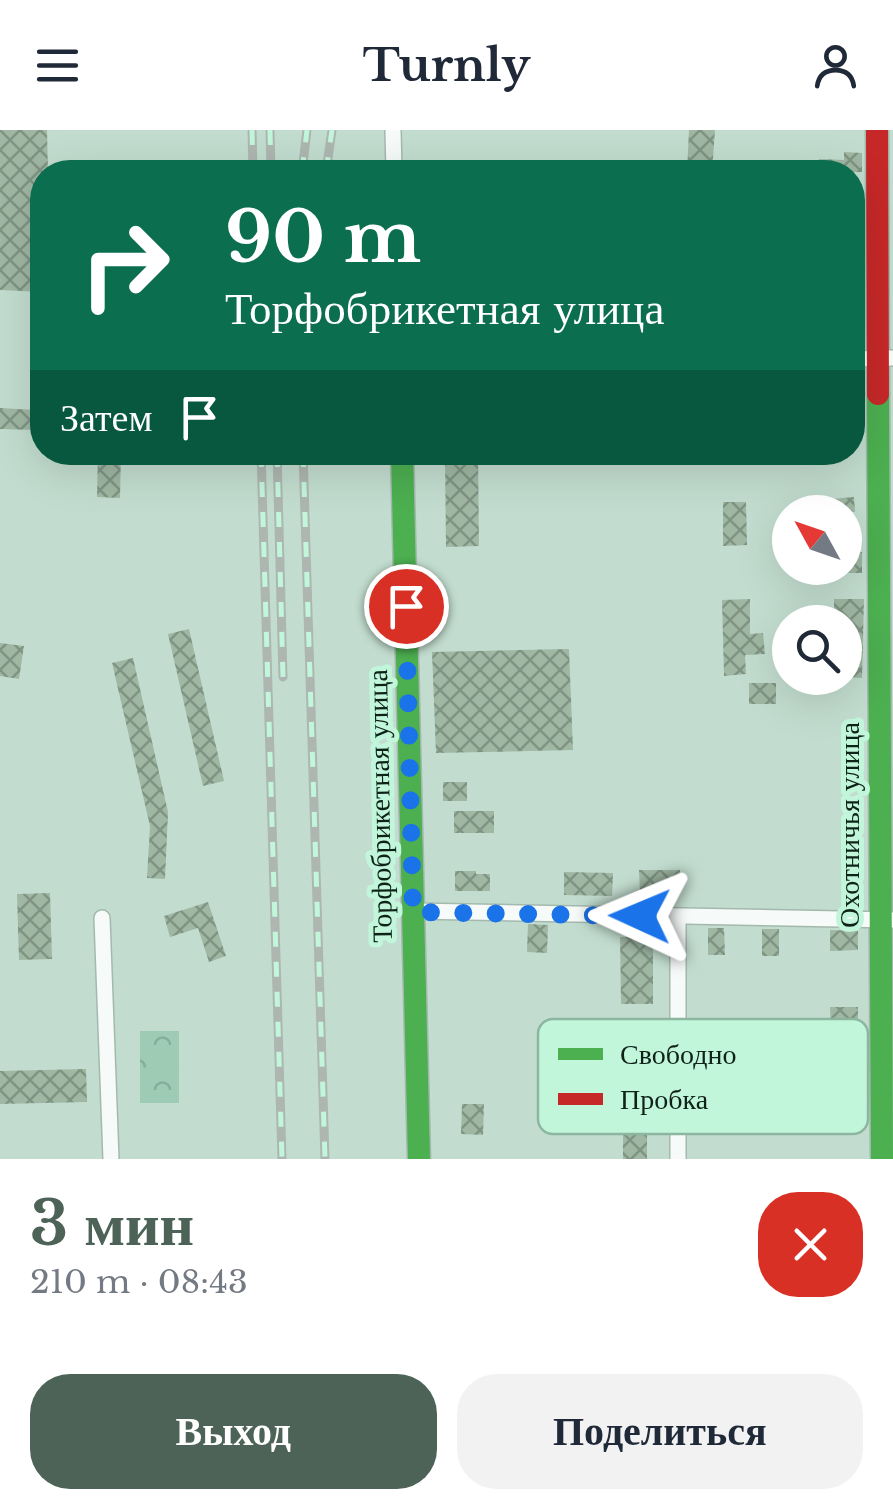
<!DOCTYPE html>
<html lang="ru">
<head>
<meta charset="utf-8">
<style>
	body { margin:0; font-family:"Libre Baskerville",serif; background:#f2f2f3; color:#1f2937; height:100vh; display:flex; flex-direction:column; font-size:38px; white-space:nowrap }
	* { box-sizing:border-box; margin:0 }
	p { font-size:32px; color:#747a83 }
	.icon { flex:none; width:55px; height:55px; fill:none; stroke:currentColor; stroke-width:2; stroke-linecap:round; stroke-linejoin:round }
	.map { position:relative; height:1029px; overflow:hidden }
	.sheet { display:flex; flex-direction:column; background:#fff; flex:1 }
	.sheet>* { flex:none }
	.guide { position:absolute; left:30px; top:30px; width:835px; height:305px; border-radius:40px; box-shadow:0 10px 40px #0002; background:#0b6e4f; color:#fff; overflow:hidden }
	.needle { width:65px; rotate:310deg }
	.controls { position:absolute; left:772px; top:365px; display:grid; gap:20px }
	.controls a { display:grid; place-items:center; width:90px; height:90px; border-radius:50%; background:#fff; box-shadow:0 10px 40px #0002; font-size:50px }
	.pin { position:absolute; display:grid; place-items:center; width:85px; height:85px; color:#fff; margin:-42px; border:5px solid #fff; border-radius:50%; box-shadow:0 2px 10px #0007 }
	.me { position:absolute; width:110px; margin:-55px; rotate:271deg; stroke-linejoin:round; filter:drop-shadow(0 0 8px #0008) }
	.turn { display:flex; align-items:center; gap:35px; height:210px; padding:0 30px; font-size:45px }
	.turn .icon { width:130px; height:130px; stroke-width:2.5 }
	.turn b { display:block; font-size:70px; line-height:85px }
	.then { display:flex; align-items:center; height:95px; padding:0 30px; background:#0003; gap:20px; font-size:38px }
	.round { display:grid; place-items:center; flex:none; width:105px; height:105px; border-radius:40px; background:#f2f2f3 }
	.head { display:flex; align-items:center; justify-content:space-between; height:170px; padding:0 30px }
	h1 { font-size:60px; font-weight:700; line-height:75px; color:#4d6358 }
	.button { display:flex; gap:20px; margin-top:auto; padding:20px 30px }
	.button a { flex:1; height:115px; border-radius:40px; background:#4d6358; color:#fff; font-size:40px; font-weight:700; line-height:115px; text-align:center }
	.button a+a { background:#f2f2f3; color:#1f2937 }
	header { display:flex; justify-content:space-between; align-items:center; height:130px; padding:0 30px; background:#fff; font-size:45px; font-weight:700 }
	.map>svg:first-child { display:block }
</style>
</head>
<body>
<header><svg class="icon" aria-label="menu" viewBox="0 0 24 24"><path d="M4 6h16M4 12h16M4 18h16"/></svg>Turnly<svg class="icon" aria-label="person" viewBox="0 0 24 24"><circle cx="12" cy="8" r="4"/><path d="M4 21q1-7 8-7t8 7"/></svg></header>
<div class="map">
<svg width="893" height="1029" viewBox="0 0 893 1029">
	<defs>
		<pattern id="forest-crowns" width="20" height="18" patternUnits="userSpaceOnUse" patternTransform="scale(2.5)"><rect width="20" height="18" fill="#9dcbb4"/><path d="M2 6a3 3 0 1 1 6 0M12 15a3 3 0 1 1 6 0" fill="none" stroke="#86ae9a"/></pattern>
		<pattern id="building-cross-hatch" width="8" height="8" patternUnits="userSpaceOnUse" patternTransform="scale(2.5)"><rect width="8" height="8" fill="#9fb7a3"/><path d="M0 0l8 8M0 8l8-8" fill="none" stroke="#809484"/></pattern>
	</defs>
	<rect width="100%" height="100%" fill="#c2ddcf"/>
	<rect fill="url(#forest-crowns)" x="140" y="901" width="39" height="72"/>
	<g fill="url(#building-cross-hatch)">
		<path d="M0,0h47l1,42h-6v120l-42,-2z"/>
		<path d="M689,0h26l-3,42h-25z"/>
		<path d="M844,22l18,1v19h-44l1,-13 25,1z"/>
		<path d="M0,278l35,2 -1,20 -34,-1z"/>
		<path d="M98,322h23l-1,46 -23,-1z"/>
		<path d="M445,322h33l1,94 -33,1z"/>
		<path d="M854,367l1,15h-23l-1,-13z"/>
		<path d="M723,372h23l1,43 -24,1z"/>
		<rect x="845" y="422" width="17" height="21"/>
		<path d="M750,469v35l13,-1 2,21 -20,1 1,19 -22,2 -2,-76z"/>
		<path d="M834,469h30l-2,79 -17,-1v-55h-11z"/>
		<path d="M189,499l35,152 -21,5 -35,-152z"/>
		<path d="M0,513l24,3 -5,33 -19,-3z"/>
		<path d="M569,519l4,101 -137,3 -4,-101z"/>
		<path d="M133,528l35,154 -3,67 -18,-1 3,-52 -38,-163z"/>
		<rect x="749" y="553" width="27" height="21"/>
		<rect x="443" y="652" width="24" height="19"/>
		<rect x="454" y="681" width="40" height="22"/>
		<path d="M843,728l19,1 -1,33 -19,-1z"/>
		<path d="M639,740h41v22l-40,1z"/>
		<path d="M455,741h21v3h14v17h-35z"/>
		<path d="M564,742l49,1 -1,23 -48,-1z"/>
		<path d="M50,763l2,66 -33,1 -2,-66z"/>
		<path d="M208,772l18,54 -17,6 -11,-34 -28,9 -6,-21z"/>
		<path d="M528,794l20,1 -1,28 -20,-1z"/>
		<path d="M708,798h16l1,27h-17z"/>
		<rect x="762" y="799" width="17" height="27"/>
		<path d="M830,800l28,1v19l-28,1z"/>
		<path d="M653,806v68h-32l-1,-67z"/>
		<path d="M830,877h28v23h-27z"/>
		<path d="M86,939l1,33 -87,2v-33z"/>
		<path d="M661,959v24h-14v46h-24v-27h3v-42z"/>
		<path d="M462,974h22l-1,31 -22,-1z"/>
	</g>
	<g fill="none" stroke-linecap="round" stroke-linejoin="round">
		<defs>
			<g id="street">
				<path d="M393,0l1,42"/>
				<path d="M852,229l41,-1"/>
				<path d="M413,781l480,9"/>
				<path d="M102,788l9,241"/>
				<path d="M678,1029v-242"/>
			</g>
			<g id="fast">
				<path d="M878,264l4,765"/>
				<path d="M402,322l17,707"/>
			</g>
			<path id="jam" d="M877,0l1,264"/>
		</defs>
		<use href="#street" stroke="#a4b9ae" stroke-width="18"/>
		<use href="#fast" stroke="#a4b9ae" stroke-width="25"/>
		<use href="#jam" stroke="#a4b9ae" stroke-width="25"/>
		<use href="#street" stroke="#f6faf8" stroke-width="15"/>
		<use href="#fast" stroke="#4caf50" stroke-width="22"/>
		<use href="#jam" stroke="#c62828" stroke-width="22"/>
		<defs>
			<g id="rail">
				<path d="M252,0l1,42"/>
				<path d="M270,0l1,42"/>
				<path d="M302,42l5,-42"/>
				<path d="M326,42l6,-42"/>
				<path d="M261,322l21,707"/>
				<path d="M277,322l6,225"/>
				<path d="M303,322l22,707"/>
			</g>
		</defs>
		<use href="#rail" stroke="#aeb6b2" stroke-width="9"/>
		<use href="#rail" stroke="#c2f6db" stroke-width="5" stroke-dasharray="15" stroke-linecap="butt"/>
	</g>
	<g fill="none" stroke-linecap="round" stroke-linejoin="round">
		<path stroke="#1a73e8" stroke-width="18" stroke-dasharray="0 32.4" d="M406,476l7,306 227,4"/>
	</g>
	<g text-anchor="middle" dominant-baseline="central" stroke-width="10" stroke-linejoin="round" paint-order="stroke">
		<g font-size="28" fill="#0e2218" stroke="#c2f6db">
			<text transform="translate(380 676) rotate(-91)">Торфобрикетная улица</text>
			<text transform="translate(849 695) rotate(-90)">Охотничья улица</text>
		</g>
	</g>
	<rect x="538" y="889" width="330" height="115" rx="15" fill="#c2f6db" stroke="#8cb6a0" stroke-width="2.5"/>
	<rect x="558" y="918" width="45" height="12" fill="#4caf50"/>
	<rect x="558" y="963" width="45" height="12" fill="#c62828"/>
	<g font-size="28" fill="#0e2218">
		<text x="620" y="934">Свободно</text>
		<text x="620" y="979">Пробка</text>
	</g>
</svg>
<div class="controls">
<a><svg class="needle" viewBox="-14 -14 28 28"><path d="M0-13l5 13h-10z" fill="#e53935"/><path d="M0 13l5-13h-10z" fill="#747a83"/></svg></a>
<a><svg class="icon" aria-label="search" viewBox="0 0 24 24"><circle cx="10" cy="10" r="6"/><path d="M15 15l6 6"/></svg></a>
</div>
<div class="pin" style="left:406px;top:476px;background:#d93025"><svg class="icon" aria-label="arrive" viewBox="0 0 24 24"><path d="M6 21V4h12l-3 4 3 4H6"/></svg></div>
<svg class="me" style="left:640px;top:786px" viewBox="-20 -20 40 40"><path d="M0-17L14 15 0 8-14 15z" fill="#1a73e8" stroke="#fff" stroke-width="4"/></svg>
<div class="guide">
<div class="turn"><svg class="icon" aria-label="right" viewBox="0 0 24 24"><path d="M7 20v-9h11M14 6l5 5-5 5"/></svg><div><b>90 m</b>Торфобрикетная улица</div></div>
<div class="then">Затем<svg class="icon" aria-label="arrive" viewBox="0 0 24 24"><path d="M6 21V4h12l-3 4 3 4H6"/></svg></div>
</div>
</div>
<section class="sheet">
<div class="head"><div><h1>3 мин</h1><p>210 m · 08:43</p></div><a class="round" style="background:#d93025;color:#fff"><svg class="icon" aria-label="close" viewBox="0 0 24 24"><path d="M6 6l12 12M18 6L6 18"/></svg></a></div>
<div class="button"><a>Выход</a><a>Поделиться</a></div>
</section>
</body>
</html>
